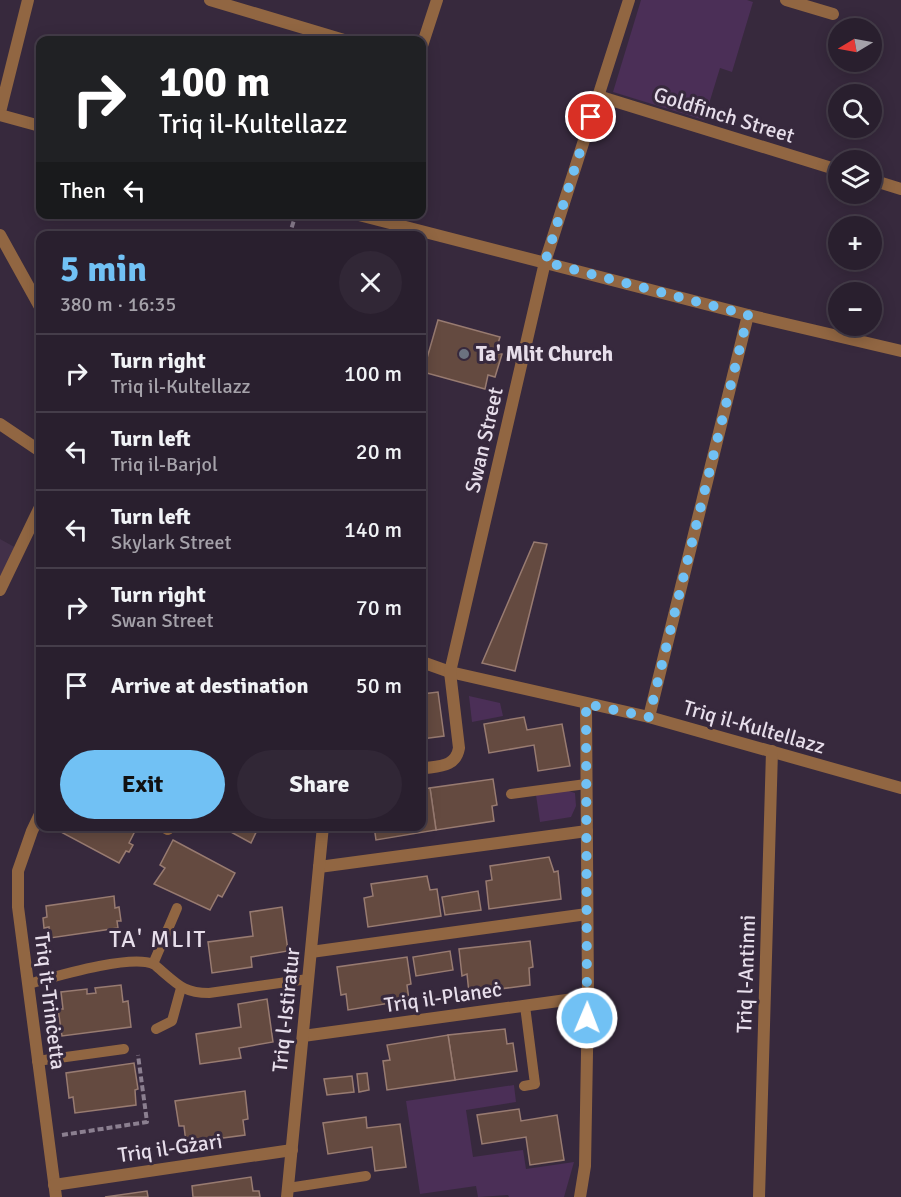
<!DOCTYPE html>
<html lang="en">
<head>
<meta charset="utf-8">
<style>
	body { margin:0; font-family:Signika,sans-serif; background:#312736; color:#f1f3f6; height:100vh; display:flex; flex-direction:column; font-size:22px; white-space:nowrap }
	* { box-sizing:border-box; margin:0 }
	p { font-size:20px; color:#a5a2aa }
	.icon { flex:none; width:33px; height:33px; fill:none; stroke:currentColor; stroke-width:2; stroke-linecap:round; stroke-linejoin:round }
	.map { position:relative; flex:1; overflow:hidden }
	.panel { position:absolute; left:36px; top:231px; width:390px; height:600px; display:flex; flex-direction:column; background:#291f2e; border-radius:12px; box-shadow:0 3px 15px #0003,0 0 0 2px #453d4a }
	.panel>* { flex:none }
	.hud { position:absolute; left:36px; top:36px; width:390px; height:183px; border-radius:12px; box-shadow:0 3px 15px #0003,0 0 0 2px #453d4a; background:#202124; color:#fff; overflow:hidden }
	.needle { width:39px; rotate:260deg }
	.fabs { position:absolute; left:828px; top:18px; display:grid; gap:12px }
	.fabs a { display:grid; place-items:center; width:54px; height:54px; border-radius:50%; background:#291f2e; box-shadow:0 3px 15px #0003,0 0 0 2px #453d4a; font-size:30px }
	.pin { position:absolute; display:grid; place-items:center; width:51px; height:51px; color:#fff; margin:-26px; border:3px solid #fff; border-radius:50%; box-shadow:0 2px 6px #0007 }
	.me { position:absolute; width:66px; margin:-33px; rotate:1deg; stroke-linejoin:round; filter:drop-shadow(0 0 4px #0008) }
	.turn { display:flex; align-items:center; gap:21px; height:126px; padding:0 24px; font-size:27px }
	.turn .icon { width:78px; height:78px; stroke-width:2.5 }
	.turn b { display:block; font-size:42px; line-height:51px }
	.then { display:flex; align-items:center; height:57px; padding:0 24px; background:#0003; gap:12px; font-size:22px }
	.round { display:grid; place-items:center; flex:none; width:63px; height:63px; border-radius:32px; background:#312736 }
	.head { display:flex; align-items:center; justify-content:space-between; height:102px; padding:0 24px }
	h1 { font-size:36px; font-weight:700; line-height:45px; color:#71c1f4 }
	.primary-button { display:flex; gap:12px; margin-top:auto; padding:12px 24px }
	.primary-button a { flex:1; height:69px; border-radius:36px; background:#71c1f4; color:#111; font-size:24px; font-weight:700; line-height:69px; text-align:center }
	.primary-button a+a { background:#312736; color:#f1f3f6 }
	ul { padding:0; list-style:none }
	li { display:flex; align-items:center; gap:18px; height:78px; padding:0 24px; border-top:2px solid #453d4a }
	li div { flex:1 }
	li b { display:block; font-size:22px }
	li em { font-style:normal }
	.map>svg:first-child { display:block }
</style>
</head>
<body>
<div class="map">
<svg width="901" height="1197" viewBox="0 0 901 1197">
	<rect width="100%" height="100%" fill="#37293d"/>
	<path fill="#423049" d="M0,539l18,10 -18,32z"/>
	<g fill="#4b2f57">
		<path d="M641,0h106l6,2 -21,70 -12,-4 -16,52 -91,-28z"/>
		<path d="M469,696l31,7 3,13 -31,6z"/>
		<path d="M566,790l9,3 1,13 -5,11 -31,5 -4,-27z"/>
		<path d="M514,1085l2,17 -50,8 7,47 50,-7 3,19 48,-7 -10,35h-55l-1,-2 -30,2 -2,-11 -56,8 -14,-93z"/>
	</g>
	<g fill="#644a40" stroke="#987b71" stroke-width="1.5">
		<path d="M438,320l62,17 -5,16 7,1 -7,23 -7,-2 -3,14 -62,-17z"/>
		<path d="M534,542l13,2 -32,127 -33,-8z"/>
		<path d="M438,692l6,44 -22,3v-45z"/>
		<path d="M524,717l3,13 35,-6 8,42 -32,5 -4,-26 -45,8 -5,-29z"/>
		<path d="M493,779l4,26 -5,1 2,15 -58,9 -6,-42z"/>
		<path d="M430,788l6,42 -60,10 -2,-14h48v-37z"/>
		<path d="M61,826h66l8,5 -6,12 4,2 -4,7 -3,-1 -7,12 -60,-32z"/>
		<path d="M220,826h39l-8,17z"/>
		<path d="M173,840l62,33 -13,24 -4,-2 -8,15 -56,-26 11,-16 -5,-3z"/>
		<path d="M549,857l5,15 4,-1 3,28 -72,10 -3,-28 6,-1 -2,-14z"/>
		<path d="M427,876l3,14 7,-1 4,27 -73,11 -4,-29 9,-2 -2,-12z"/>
		<path d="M478,891l3,19 -36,5 -3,-18z"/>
		<path d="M114,896l1,12 4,-1 2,14h-4l1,7 -68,10 -1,-11 -5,1 -1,-10 4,-1 -1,-11z"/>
		<path d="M282,907l6,44 -37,6 1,10 -40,6 -4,-31 45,-6 -3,-24z"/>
		<path d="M530,941l3,26 -4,1 1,17 -61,8 -2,-19 -5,2 -3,-27z"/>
		<path d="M450,951l3,19 -37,6 -3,-19z"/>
		<path d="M407,957l4,27 -4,1 2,15 -61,10 -2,-16 -5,1 -4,-28z"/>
		<path d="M121,985l2,17 5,-1 3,26 -69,9 -4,-27h5l-2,-17 26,-3v5l9,-1 -1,-5z"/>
		<path d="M267,999l6,43 -34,6 2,10 -41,6 -4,-30 45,-7 -3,-23z"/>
		<path d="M505,1029l2,15 6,-1 4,28 -62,9 -7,-45z"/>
		<path d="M448,1035l7,45 -68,10 -4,-29 7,-1 -3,-15z"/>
		<path d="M134,1063l4,26 -3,1 1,15 -61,8 -2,-16 -4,1 -3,-25z"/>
		<path d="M367,1073l2,17 -10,2 -2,-18z"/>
		<path d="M352,1076l2,16 -27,3 -3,-16z"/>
		<path d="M245,1091l3,28 -5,1 2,15 -59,8 -2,-17h-5l-4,-25z"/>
		<path d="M519,1109l2,12 36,-6 7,45 -34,5 -4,-28 -44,7 -5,-29z"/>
		<path d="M366,1117l1,11 33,-4 6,43 -31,4 -3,-24 -44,7 -5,-31z"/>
		<path d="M251,1177l2,14h6l1,6h-67l-1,-11z"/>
		<path d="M147,1191l1,6h-43z"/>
	</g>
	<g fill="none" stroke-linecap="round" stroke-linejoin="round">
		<g stroke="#8b7f90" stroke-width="4" stroke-dasharray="6 3" stroke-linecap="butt">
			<path d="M289,236l7,-22"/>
			<path d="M62,1135l85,-13 -9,-67"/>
		</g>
		<g stroke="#916642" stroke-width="10">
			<path d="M511,794l75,-10"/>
			<path d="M153,964l24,-56"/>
			<path d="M28,984c26,-7 102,-30 125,-20 3,1 8,7 11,9 16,14 23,20 45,20l99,-14"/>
			<path d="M156,1029l16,-8 9,-33"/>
			<path d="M37,1061l87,-12"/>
			<path d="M524,1086l11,-2 -10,-78"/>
			<path d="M288,1188l78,-12"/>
		</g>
		<g stroke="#916642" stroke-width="12">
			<path d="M210,0l134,40"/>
			<path d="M786,0l47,14"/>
			<path d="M422,46l15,-46"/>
			<path d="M598,96l240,74"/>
			<path d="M0,112l28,-112"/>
			<path d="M0,115l40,11"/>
			<path d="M872,180l29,9"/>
			<path d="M355,214l393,101 153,36"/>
			<path d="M0,235l40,72"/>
			<path d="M0,424l40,27"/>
			<path d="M0,590l40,-83"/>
			<path d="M422,662l28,10 199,45 252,71"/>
			<path d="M649,717l99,-402"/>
			<path d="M426,768c15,-2 30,-2 33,-20l-9,-76 95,-410 84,-262"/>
			<path d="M40,814l-8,17 -14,40v36l38,290"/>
			<path d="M163,826l5,3"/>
			<path d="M319,867l268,-36"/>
			<path d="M311,952l276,-38"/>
			<path d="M303,1036l285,-39"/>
			<path d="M54,1185l238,-35"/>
			<path d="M287,1197l36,-371"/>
			<path d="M580,1197l5,-31 3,-169 -2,-293"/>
			<path d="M759,1197l13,-446"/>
		</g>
	</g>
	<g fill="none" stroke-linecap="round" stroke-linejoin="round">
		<path stroke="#71c1f4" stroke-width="10" stroke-dasharray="0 18" d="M587,1018l-1,-314 63,13 99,-402 -203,-53 46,-145"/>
	</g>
	<circle fill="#6b7280" stroke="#37293d" stroke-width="2" cx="464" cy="354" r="6"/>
	<g text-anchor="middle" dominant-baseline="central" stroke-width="6" stroke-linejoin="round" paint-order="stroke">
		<g font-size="21" fill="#e7deeb" stroke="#37293d">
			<text transform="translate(724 115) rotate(17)">Goldfinch Street</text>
			<text transform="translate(484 440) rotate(-77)">Swan Street</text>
			<text transform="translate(754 727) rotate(16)">Triq il-Kultellazz</text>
			<text transform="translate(746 974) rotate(-88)">Triq l-Antinni</text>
			<text transform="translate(443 997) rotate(-8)">Triq il-Planeċ</text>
			<text transform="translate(50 1001) rotate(83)">Triq it-Trinċetta</text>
			<text transform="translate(286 1010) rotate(-84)">Triq l-Istiratur</text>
			<text transform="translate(170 1148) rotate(-8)">Triq il-Gżari</text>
		</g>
		<g font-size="21" font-weight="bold" fill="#e7deeb" stroke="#37293d" text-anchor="start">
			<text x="476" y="354">Ta' Mlit Church</text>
		</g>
		<g font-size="24" letter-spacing="1.5" fill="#e7deeb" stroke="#37293d">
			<text x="158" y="939">TA' MLIT</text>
		</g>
	</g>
</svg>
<div class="fabs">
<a><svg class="needle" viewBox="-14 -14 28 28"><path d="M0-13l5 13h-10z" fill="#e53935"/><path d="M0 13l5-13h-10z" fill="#a5a2aa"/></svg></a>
<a><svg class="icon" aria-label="search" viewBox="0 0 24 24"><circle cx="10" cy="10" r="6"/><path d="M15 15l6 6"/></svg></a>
<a><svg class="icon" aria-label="layers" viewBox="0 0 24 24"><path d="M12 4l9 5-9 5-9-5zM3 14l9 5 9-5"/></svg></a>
<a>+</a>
<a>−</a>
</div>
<div class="pin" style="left:591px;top:117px;background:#d93025"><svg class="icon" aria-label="arrive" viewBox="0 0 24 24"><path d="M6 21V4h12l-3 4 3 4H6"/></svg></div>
<svg class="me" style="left:587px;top:1018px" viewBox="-20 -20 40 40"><circle r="17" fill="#71c1f4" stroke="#fff" stroke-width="3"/><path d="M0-11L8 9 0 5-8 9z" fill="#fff"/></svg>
<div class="hud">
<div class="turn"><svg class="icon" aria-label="right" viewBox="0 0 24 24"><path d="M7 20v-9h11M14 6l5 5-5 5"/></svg><div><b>100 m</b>Triq il-Kultellazz</div></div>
<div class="then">Then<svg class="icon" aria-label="left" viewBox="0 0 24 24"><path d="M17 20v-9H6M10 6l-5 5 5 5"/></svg></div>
</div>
<section class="panel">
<div class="head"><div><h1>5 min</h1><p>380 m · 16:35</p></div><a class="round"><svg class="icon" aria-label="close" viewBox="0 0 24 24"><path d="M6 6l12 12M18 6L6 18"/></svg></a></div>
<ul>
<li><svg class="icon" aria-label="right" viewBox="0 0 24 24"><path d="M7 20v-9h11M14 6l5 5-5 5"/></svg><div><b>Turn right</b><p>Triq il-Kultellazz</p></div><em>100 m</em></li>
<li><svg class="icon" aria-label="left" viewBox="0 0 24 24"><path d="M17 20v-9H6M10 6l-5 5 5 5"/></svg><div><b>Turn left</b><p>Triq il-Barjol</p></div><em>20 m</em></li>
<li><svg class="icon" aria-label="left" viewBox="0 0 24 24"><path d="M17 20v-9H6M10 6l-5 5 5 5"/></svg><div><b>Turn left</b><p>Skylark Street</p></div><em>140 m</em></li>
<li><svg class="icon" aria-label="right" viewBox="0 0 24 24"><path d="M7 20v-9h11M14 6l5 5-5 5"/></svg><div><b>Turn right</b><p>Swan Street</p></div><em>70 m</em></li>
<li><svg class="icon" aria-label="arrive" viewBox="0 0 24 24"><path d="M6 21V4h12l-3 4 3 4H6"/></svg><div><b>Arrive at destination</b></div><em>50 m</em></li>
</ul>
<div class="primary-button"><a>Exit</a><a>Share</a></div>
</section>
</div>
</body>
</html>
